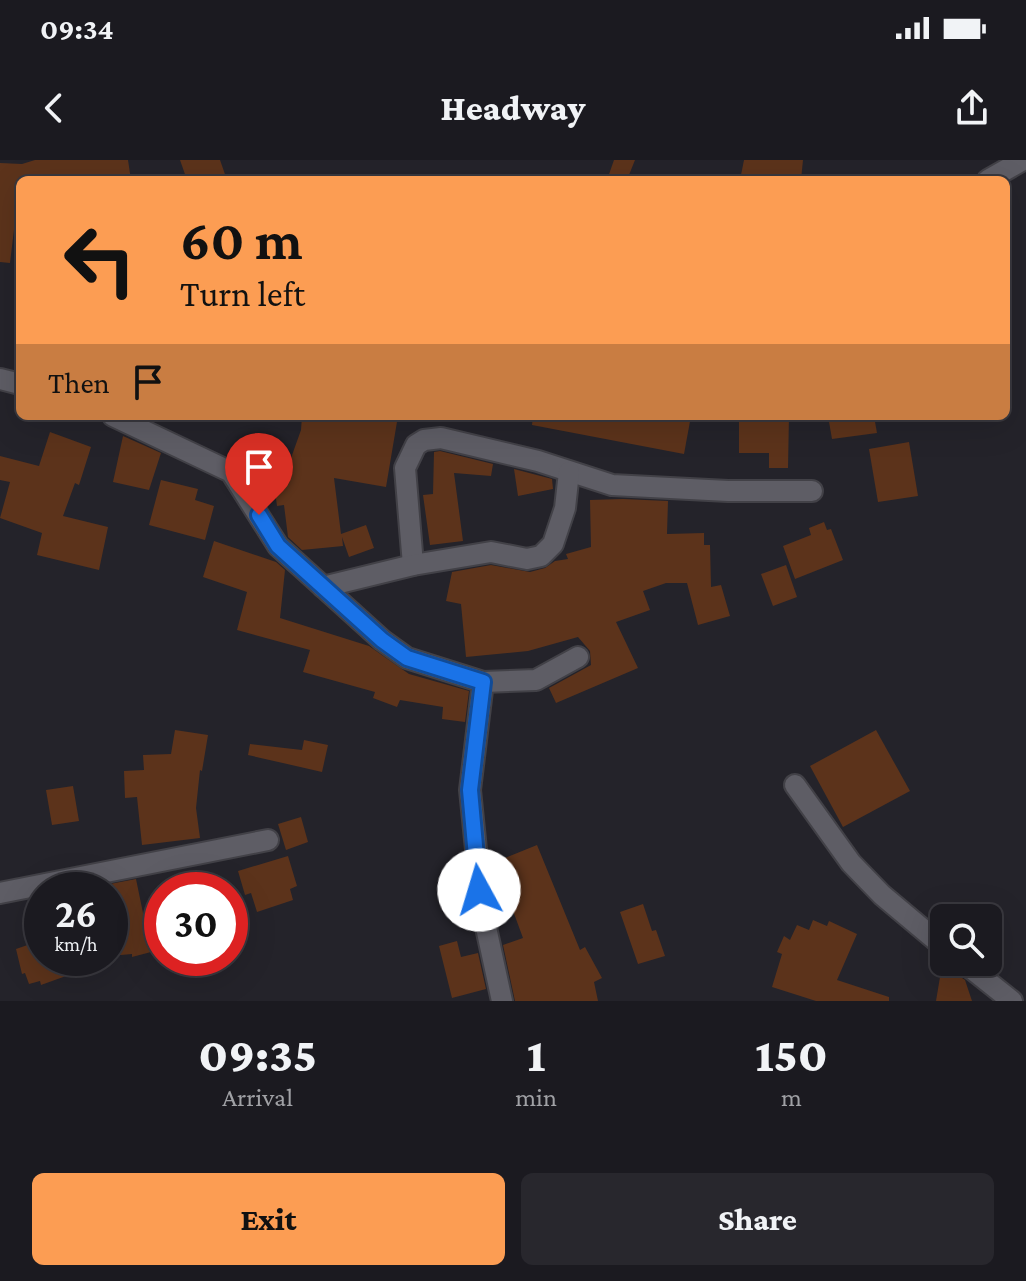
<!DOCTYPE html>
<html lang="en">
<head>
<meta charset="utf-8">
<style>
	body { margin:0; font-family:"Crimson Pro",serif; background:#28272d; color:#f1f3f6; height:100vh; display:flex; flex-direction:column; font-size:30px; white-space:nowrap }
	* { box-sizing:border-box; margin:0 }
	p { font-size:26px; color:#a0a1a5 }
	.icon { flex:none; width:44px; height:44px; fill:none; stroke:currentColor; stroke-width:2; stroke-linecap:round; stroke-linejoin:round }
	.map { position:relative; height:841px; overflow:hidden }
	.panel { display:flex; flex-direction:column; background:#1b1a20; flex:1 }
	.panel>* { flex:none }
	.guide { position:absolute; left:16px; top:16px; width:994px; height:244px; border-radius:12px; box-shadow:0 8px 32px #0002,0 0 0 2px #39383e; background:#fc9d53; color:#111; overflow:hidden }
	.buttons { position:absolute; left:930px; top:744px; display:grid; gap:16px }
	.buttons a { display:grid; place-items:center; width:72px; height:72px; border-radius:12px; background:#1b1a20; box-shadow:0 8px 32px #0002,0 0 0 2px #39383e; font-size:40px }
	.speed { position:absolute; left:24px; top:712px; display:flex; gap:16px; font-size:40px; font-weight:700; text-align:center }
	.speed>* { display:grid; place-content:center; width:104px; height:104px; border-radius:50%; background:#1b1a20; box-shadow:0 8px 32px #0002,0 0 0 2px #39383e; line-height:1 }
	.speed small { font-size:20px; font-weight:400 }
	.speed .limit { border:12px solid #d22; background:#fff; color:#111 }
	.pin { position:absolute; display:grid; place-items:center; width:68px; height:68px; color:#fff; margin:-82px -34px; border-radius:50% 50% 50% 0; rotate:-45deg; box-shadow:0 0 8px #0007 }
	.pin .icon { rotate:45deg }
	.me { position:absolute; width:88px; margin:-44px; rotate:354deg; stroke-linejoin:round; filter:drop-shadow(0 0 6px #0008) }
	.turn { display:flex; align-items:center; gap:28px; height:168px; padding:0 32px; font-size:36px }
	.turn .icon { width:104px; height:104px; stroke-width:2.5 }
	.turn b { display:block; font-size:56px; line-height:68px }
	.then { display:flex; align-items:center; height:76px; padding:0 32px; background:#0003; gap:16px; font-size:30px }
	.eta { display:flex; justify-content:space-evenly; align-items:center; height:136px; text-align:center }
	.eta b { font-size:48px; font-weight:800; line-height:56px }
	.action { display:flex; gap:16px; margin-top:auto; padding:16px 32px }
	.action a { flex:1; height:92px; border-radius:12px; background:#fc9d53; color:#111; font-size:32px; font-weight:800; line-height:92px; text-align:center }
	.action a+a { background:#28272d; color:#f1f3f6 }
	.status { display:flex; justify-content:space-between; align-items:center; height:56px; padding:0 40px; background:#1b1a20; direction:ltr }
	.status svg { height:22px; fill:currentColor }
	header { display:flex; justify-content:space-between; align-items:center; height:104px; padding:0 32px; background:#1b1a20; font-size:36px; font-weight:800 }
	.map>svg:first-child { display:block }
</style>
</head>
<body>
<div class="status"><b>09:34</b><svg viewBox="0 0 49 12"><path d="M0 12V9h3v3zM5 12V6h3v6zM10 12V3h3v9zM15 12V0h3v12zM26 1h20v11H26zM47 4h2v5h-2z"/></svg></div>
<header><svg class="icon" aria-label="back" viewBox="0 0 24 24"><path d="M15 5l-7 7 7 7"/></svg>Headway<svg class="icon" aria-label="share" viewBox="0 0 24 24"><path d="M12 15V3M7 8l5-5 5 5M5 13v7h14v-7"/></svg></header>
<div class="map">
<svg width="1026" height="841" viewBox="0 0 1026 841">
	<rect width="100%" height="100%" fill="#24232a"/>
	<g fill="#5c331b">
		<path d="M35,0h93l3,20h-111l-10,83 -10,-1v-99l22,1z"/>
		<path d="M180,0h40l7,20h-40z"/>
		<path d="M614,0h21l-8,20h-20z"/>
		<path d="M744,0h59l-2,20h-61z"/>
		<path d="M302,256h96l-12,71 -52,-9 7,56 25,-9 8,23 -25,9 -7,-20 1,9 -41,4 -14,-13 -4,-32 -7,1 -5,-36 -14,-7 7,-16 26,11 10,-28z"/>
		<path d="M533,256h158l-7,38 -152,-29z"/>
		<path d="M767,256h22l-1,52h-19v-15h-30v-33l28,1z"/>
		<path d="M828,256h46l3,17 -45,6z"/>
		<path d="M50,272l41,15 -12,38 -4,-2 -12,33 45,11 -9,43 -62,-15 5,-22 -42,-15 10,-36 -10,-2v-24l39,10z"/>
		<path d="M123,276l38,17 -12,37 -36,-8z"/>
		<path d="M909,282l9,54 -40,6 -9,-53z"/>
		<path d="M440,291l53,13 -2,12 -37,-3 9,68 -33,4 -7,-50 10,-1 1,-42z"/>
		<path d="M514,309l38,10 1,10 -35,7z"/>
		<path d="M161,320l37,9 -3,11 19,6 -9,34 -56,-15z"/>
		<path d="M623,339l45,2 -1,33 37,-1v12h6l1,42 10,-2 9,31 -32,9 -11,-42h-21l-23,8 7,19 -34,12 22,46 -82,35 -7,-15 42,-23 -1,-14 -12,-14 -50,14 -62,6 -5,-53 -15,-3 6,-29 39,-7 39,7 15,-4 10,-7 13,-2 -2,-5 25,-7 -1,-47z"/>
		<path d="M824,362l3,8 4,-1 12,31 -48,19 -12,-33 28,-11 -2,-7z"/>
		<path d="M214,381l62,21 9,8 -5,48 89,28 40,28 60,17 -4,31 -23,-3 1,-12 -43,-7 -3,7 -24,-9 2,-6 -72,-20 7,-22 -73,-20 10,-38 -44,-15z"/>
		<path d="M786,405l11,32 -24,9 -12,-32z"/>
		<path d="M175,570l33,5 -6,36 -2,-1 -4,38 4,30 -58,7 -5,-48 -12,1 -1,-27 20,-1 -1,-15 28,-1z"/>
		<path d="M876,570l34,61 -67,36 -33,-61z"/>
		<path d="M304,580l24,5 -6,27 -74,-17 2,-11 52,6z"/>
		<path d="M73,626l6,35 -27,4 -6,-35z"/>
		<path d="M301,657l7,25 -22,8 -8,-26z"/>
		<path d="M537,685l43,105 5,-3 17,31 -8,4 4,19h-83l-12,-56 20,-7 -28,-76z"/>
		<path d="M288,696l9,30 -7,3 3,11 -36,12 -6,-19 -6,2 -7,-24z"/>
		<path d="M136,719l15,73 -19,5v-3l-22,2v-72z"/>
		<path d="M643,744l9,27 4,-1 9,26 -27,8 -18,-52z"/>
		<path d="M813,760l14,6 2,-5 28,13 -20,46 52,17v4h-73l-44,-14 10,-33 -5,-2 7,-16 6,4 7,-15 12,5z"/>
		<path d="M42,780v18h25l-6,2 5,16 -25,9 -1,-4 -11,3 -4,-11 -3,1 -6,-25z"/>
		<path d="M457,781l4,16 17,-4 8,36 -34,9 -13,-52z"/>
		<path d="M942,805l23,15 7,21h-36z"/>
	</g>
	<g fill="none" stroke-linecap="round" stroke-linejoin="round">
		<defs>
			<g id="minor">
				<path d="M988,20l35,-20"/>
				<path d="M0,219l20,5"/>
				<path d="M113,256l118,56 47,74 104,94 25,18 76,24 -13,108 12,119 20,92"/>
				<path d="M413,405l-8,-97 11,-23 8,-5 17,-2 97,23 74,24 116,6h84"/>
				<path d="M323,427l90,-22 78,-13 36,7 14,-3 12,-12 12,-36 4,-36"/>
				<path d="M483,522l53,-2 42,-23"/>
				<path d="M795,625l56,78 31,32 62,52"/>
				<path d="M0,733l268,-53"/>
				<path d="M963,802l49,39"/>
			</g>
		</defs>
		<use href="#minor" stroke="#424147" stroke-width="24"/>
		<use href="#minor" stroke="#5e5d65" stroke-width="20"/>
	</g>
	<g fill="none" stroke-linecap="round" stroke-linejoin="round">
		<defs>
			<path id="route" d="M259,355l19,31 104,94 25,18 76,24 -13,108 9,100"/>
		</defs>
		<use href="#route" stroke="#114b97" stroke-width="20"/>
		<use href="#route" stroke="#1a73e8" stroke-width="14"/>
	</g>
</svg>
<div class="buttons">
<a><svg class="icon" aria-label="search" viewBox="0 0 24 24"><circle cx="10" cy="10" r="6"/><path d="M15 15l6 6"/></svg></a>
</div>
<div class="speed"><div>26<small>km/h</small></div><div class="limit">30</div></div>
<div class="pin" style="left:259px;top:355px;background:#d93025"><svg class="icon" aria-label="arrive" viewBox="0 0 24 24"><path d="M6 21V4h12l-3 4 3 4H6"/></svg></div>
<svg class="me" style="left:479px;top:730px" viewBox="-20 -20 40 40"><circle r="19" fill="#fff"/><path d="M0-13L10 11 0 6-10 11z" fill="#1a73e8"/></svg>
<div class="guide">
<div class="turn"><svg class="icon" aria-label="left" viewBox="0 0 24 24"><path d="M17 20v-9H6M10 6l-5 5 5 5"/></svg><div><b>60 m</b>Turn left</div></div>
<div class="then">Then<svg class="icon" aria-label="arrive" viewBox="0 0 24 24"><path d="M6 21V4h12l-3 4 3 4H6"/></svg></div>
</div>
</div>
<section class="panel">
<div class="eta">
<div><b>09:35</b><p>Arrival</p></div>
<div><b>1</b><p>min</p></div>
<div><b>150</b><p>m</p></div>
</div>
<div class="action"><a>Exit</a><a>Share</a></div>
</section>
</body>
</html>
